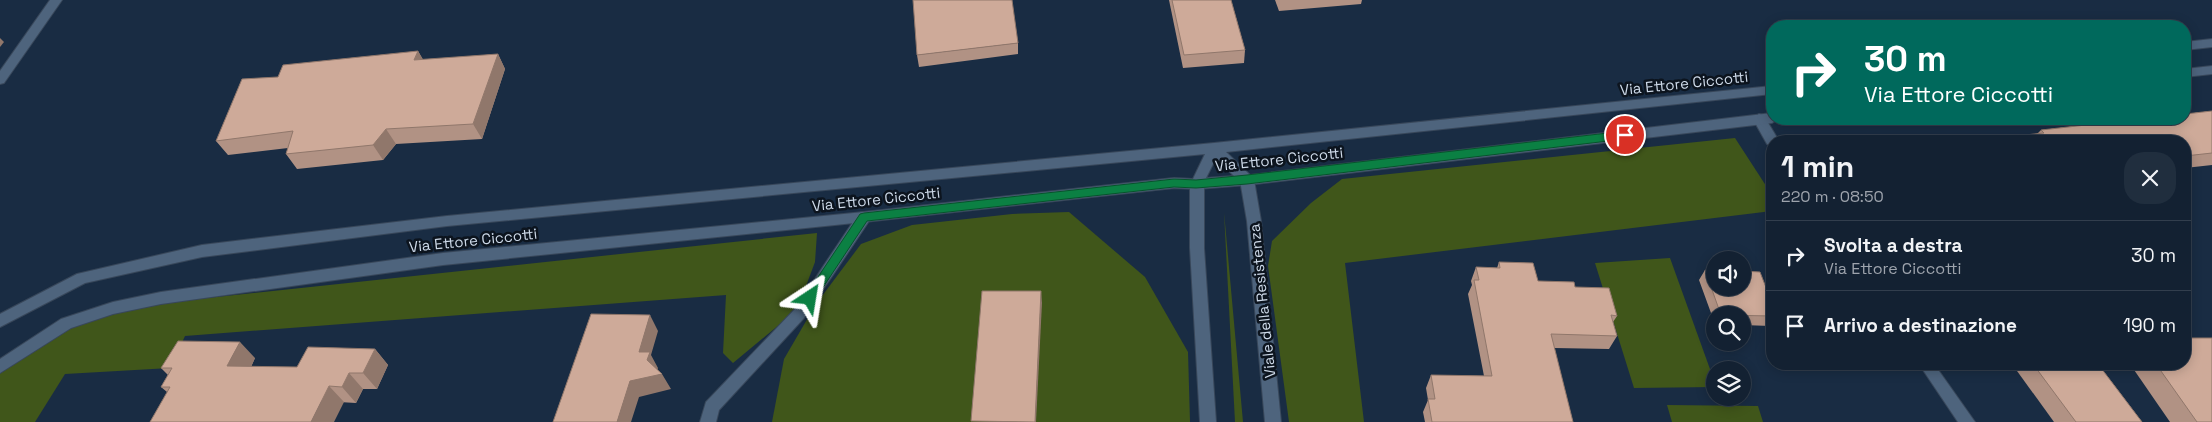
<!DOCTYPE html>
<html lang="it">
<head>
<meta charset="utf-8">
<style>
	body { margin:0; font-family:"Space Grotesk",sans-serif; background:#202e3e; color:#f1f3f6; height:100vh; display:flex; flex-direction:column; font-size:19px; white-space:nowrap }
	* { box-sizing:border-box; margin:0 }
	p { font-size:16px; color:#9da3ac }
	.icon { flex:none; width:28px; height:28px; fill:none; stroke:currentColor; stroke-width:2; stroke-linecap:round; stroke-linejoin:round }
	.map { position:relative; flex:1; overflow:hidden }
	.sheet { position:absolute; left:1766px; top:135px; width:425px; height:235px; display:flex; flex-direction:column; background:#132132; border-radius:20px; box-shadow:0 2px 12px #0003,0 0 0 1px #323e4d }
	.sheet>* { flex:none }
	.top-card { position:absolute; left:1766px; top:20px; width:425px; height:105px; border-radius:20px; box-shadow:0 2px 12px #0003,0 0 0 1px #323e4d; background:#00695c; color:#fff; overflow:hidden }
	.controls { position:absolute; left:1706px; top:251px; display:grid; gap:10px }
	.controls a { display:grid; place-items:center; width:45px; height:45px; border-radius:50%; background:#132132; box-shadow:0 2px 12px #0003,0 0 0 1px #323e4d; font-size:25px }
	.pin { position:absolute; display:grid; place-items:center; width:42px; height:42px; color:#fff; margin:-21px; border:2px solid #fff; border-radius:50%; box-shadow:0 1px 5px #0007 }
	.me { position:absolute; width:55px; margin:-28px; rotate:33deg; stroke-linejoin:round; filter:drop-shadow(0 0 4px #0008) }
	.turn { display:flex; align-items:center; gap:18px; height:105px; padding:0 15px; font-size:22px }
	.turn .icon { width:65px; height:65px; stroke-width:2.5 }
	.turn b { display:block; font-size:35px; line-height:42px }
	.round { display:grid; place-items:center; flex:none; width:52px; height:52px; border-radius:20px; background:#202e3e }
	.headline { display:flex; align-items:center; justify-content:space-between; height:85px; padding:0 15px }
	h1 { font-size:30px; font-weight:700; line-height:38px }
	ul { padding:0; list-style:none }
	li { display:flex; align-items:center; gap:15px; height:70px; padding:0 15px; border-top:1px solid #323e4d }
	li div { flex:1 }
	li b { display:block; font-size:19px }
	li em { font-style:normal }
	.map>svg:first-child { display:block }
</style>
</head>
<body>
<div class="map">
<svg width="2212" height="422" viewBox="0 0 2212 422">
	<rect width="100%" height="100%" fill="#192c43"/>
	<g fill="#40561a">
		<path d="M1735,138l37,57v16l-427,52 19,159h-75l-21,-156 4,-25 39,-38 31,-24z"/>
		<path d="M1069,212l76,65 43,75 2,70h-418l12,-63 32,-55 45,-60 51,-19 100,-11z"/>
		<path d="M1224,212l19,210h-8z"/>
		<path d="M817,233l-2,29 -18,48 -64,53 -10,-10 3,-58 -541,41 -15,32 -105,6 -30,48h-35v-53l19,-15 94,-46z"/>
		<path d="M1670,258l45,125v4l-81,1 -39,-125z"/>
		<path d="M1667,405l91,1 5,16h-91z"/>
	</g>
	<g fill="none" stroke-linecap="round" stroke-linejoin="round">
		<defs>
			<g id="minor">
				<path d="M50,0h12l-58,83 -4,1v-13z"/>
				<path d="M1759,114l5,2 15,25h-7v5l-5,-2 -14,-25z"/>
				<path d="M1247,175l7,5 7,41 20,201h-16l-18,-201 -7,-41z"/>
				<path d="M1197,179l7,5v64l12,174h-16l-10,-174v-64z"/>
				<path d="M864,212l5,1 2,4 -2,4 -65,97 -85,92 -3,12h-16l6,-20 88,-92 65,-97z"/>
				<path d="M1919,364h15l41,58h-17z"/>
			</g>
			<g id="tertiary">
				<path d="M2212,39v8l-27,3v-8z"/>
				<path d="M2212,66v8l-27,3v-8z"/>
				<path d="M1772,86v8l-546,58 24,23 522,-62v6h6l-6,4 -525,62 -50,4 -23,-1 -310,34 -421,43 -282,39 -48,10 -42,14 -71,45v-14l61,-40 52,-17 48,-10 282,-39 421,-41 310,-34 19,1 12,-25 -758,72 -245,31 -117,26 -85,44v-13l77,-40 125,-29 245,-29 767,-73zM1216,158l18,18 -28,2z"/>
			</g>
		</defs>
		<use href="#minor" stroke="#38475a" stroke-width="2"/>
		<use href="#tertiary" stroke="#38475a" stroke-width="2"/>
		<use href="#minor" fill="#4e647d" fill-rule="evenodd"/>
		<use href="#tertiary" fill="#4e647d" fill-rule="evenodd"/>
	</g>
	<g fill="#b19284">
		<path d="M1169,0h62l14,50 -1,13 -61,5z"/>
		<path d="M1275,0h87l-1,4 -82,7z"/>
		<path d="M1018,43v11l-99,13 -2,-12z"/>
		<path d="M418,51l5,9 75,-6 7,15 -23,70 -86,5 -13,16 -86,9 -11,-15 2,-6 -60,7 -12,-14 62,-64z"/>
		<path d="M2212,111v54l-27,3v-27l-148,-7 4,-4z"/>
		<path d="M1499,262l39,19 37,6 42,29 -4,6 4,14 -8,13 -55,-1 19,74h-148l-2,-10 5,-12 -2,-12 5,-13 53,1 -16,-82 4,-9 -1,-4 5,-14 21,1z"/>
		<path d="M1705,270l67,33v21l-1,2 -29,-1v-10h-27v9l-16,-44z"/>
		<path d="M375,349l13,16 -11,24h-14l-7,14 -189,-11 -6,-5 7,-12 -7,-7 94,-10 -4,9h46z"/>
		<path d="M2012,364h86l44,58h-88z"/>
		<path d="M2130,364h55l27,58h-42z"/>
	</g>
	<g fill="#90776b">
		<path d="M0,38l4,4 -4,5z"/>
		<path d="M418,51l9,15 -13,-6z"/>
		<path d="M498,54l7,15 -23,70 -9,-15z"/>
		<path d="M386,129l10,15 -13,16 -10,-15z"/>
		<path d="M1041,291l1,12 -6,119h-1z"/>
		<path d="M650,315l8,16 -7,24 7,13 -2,7 6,-1 9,15 -32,8 -8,25h-14z"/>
		<path d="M240,342l15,16 -11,24 -17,-16z"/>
		<path d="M375,349l13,16 -11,24 -14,-16z"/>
		<path d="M349,373l14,16 -7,14 -14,-16z"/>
		<path d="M329,386l15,16 -10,20h-23z"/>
	</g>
	<g fill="#ceaa99" stroke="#90776b">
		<path d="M913,0h99l6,43 -101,12z"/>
		<path d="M1172,0h59l14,50 -61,5z"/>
		<path d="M418,51l-4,9 84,-6 -25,70 -87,5 -13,16 -87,9 7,-23 -77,10 26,-62 36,-2 5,-12z"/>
		<path d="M2212,111v42l-27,3v-15h-216l75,-8 -3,-3 99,-11h45v-5z"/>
		<path d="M1499,262l34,1 5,18 36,1 1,5 34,1 8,28 -6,-1 6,21 -66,-2 22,88h-141l-4,-23h7l-4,-24 61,1 -18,-96h5l-3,-13 24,1z"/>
		<path d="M1705,270l10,1v17h27v-17l18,1 12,31v13l-51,-1z"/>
		<path d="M982,291h59l-6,131 -64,-1z"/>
		<path d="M591,314l59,1 -11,37h11l-3,8 15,14 -32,7 -13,41h-64z"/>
		<path d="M2185,338h27v84h-15l-41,-58h29z"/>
		<path d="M178,341l62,1 -13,24 70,1 11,-20 67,2 -12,24h-14l-7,14 -13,-1 -18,36h-161l20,-35h-9l11,-19h-11z"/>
		<path d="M2033,364h65l44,58h-66z"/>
	</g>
	<path fill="#0b8043" stroke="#07532c" d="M1625,131l5,4 -5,4 -378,45 -51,4 -22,-1 -307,34 -53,80 -4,2 -6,-5 56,-84 4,-1 310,-34 22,1 51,-5z"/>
	<g text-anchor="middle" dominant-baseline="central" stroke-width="5" stroke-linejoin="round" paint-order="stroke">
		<g font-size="15" fill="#cdd9e8" stroke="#0c141e">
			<text transform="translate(1684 83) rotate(-6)">Via Ettore Ciccotti</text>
			<text transform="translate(1279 159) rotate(-6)">Via Ettore Ciccotti</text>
			<text transform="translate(876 199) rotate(-6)">Via Ettore Ciccotti</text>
			<text transform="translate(473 240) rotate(-6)">Via Ettore Ciccotti</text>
			<text transform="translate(1262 301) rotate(-96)">Viale della Resistenza</text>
		</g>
	</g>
</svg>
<div class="controls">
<a><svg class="icon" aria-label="sound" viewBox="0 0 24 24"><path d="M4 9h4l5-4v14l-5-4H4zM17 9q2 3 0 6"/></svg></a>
<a><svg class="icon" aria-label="search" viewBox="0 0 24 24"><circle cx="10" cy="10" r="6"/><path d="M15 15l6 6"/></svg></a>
<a><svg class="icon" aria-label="layers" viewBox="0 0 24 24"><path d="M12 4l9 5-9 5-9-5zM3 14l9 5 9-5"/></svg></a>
</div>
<div class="pin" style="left:1625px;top:135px;background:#d93025"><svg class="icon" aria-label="arrive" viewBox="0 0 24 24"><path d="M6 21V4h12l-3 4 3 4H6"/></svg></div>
<svg class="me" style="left:810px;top:298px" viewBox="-20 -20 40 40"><path d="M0-17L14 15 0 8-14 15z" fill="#0b8043" stroke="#fff" stroke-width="4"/></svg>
<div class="top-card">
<div class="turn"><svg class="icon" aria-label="right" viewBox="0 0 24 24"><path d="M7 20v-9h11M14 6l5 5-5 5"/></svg><div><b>30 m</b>Via Ettore Ciccotti</div></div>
</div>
<section class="sheet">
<div class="headline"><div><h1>1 min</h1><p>220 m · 08:50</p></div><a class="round"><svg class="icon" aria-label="close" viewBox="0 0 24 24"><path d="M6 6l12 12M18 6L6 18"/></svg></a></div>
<ul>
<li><svg class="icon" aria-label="right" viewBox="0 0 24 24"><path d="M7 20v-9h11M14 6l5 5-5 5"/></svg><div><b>Svolta a destra</b><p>Via Ettore Ciccotti</p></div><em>30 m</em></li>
<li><svg class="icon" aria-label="arrive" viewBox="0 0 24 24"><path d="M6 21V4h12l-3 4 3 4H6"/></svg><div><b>Arrivo a destinazione</b></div><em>190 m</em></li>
</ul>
</section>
</div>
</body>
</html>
